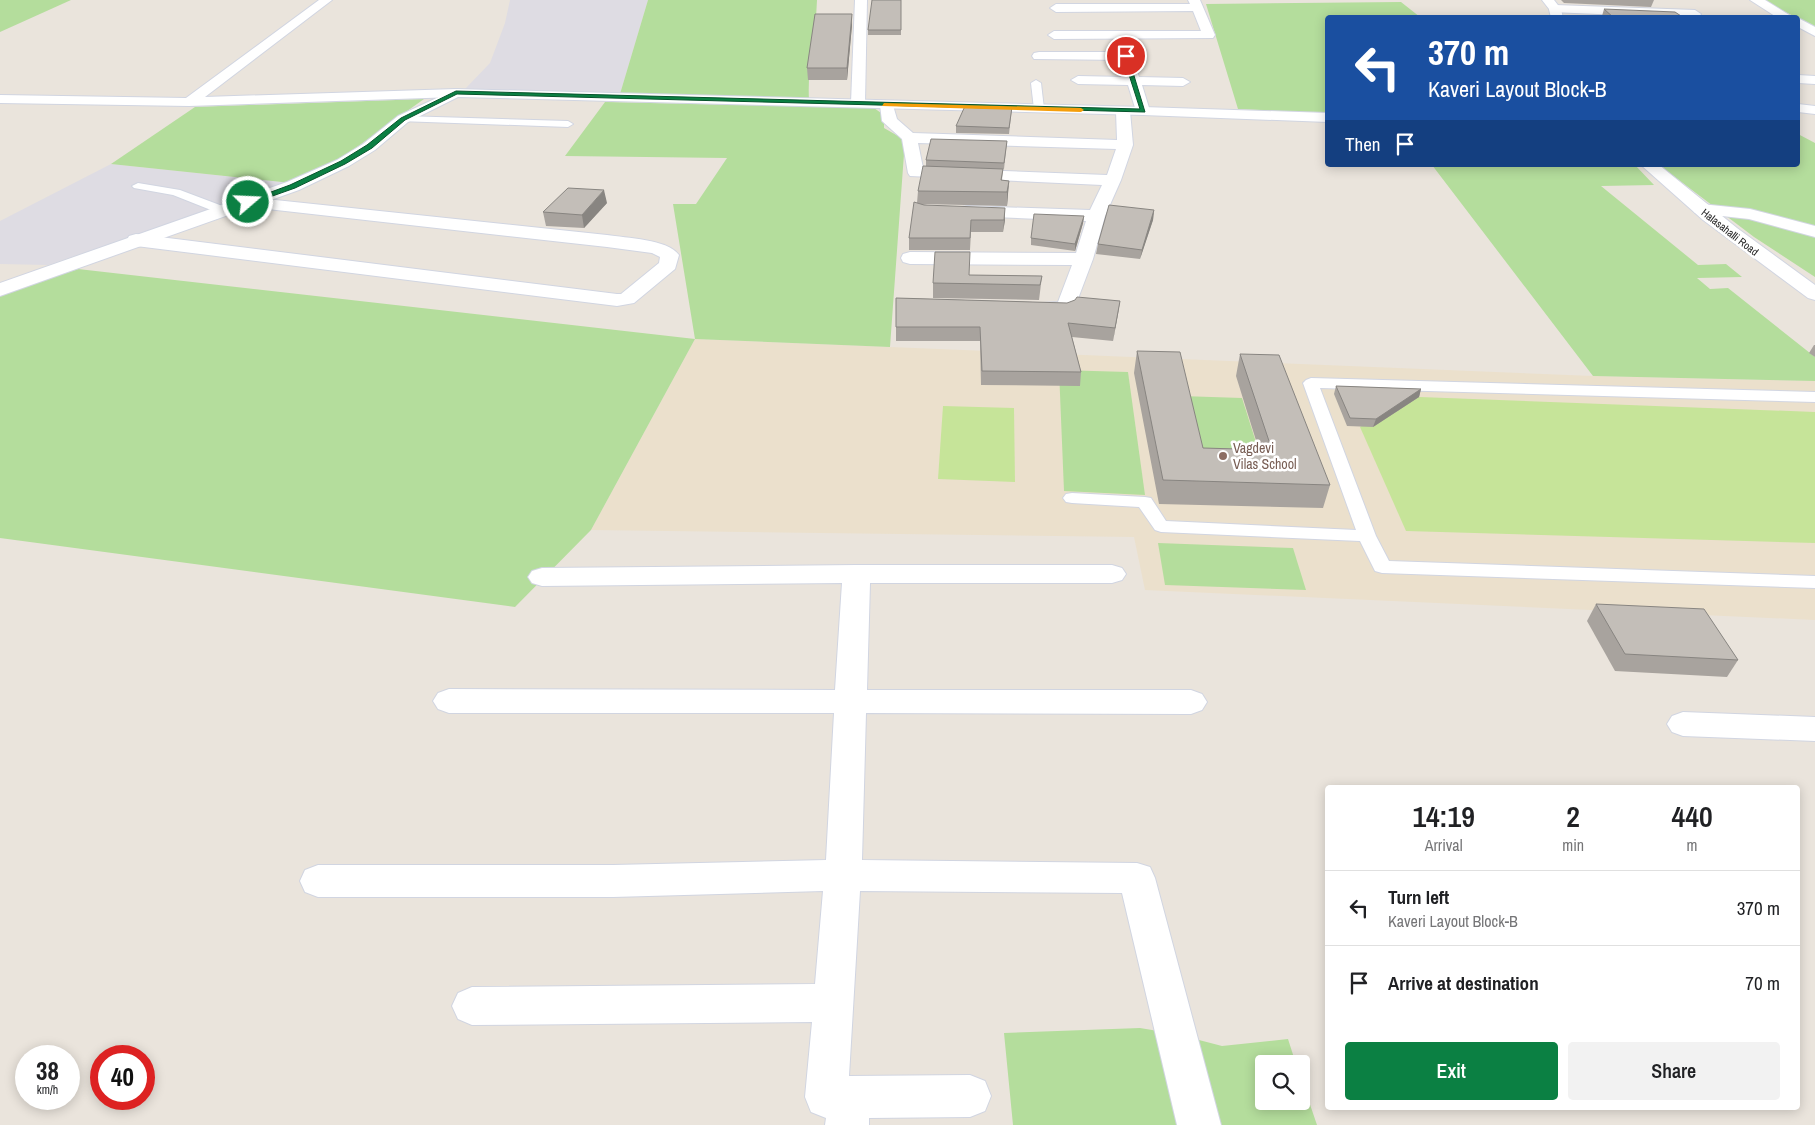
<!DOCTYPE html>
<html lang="en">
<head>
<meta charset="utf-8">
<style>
	body { margin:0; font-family:"Archivo Narrow",sans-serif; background:#f2f2f2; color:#202124; height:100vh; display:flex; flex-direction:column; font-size:19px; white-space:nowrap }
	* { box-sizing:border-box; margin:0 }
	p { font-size:16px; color:#757577 }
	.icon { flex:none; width:28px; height:28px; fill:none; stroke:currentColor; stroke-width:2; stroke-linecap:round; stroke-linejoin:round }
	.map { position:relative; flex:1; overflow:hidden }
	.panel { position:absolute; left:1325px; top:785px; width:475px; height:325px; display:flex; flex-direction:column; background:#fff; border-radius:5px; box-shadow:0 2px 12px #0003 }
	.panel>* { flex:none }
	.top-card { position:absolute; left:1325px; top:15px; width:475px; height:152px; border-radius:5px; box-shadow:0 2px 12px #0003; background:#1a4fa0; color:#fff; overflow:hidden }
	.tools { position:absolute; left:1255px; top:1055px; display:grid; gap:10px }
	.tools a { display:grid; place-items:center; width:55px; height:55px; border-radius:5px; background:#fff; box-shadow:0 2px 12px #0003; font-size:25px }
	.speed { position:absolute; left:15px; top:1045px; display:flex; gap:10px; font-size:25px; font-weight:700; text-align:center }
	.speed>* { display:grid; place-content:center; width:65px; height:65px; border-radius:50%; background:#fff; box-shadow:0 2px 12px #0003; line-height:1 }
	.speed small { font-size:12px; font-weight:400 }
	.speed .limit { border:8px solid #d22; background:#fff; color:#111 }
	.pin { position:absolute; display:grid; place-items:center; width:42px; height:42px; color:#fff; margin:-21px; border:2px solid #fff; border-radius:50%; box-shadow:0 1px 5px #0007 }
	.me { position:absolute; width:55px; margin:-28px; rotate:71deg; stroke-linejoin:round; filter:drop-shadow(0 0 4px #0008) }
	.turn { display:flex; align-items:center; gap:18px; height:105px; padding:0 20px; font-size:22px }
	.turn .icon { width:65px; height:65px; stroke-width:2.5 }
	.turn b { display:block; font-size:35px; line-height:42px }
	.then { display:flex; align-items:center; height:48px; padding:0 20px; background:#0003; gap:10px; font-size:19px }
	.eta { display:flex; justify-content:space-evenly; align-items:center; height:85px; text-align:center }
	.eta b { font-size:30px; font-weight:600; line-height:35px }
	.primary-button { display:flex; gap:10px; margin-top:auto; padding:10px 20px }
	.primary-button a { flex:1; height:58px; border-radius:5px; background:#0b8043; color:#fff; font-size:20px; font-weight:600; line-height:58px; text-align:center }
	.primary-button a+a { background:#f2f2f2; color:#202124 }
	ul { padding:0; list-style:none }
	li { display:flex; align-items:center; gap:15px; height:75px; padding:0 20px; border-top:1px solid #e0e0e0 }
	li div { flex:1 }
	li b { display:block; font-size:19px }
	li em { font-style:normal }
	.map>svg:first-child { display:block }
</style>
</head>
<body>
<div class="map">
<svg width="1815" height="1125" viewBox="0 0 1815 1125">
	<rect width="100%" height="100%" fill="#eae4dc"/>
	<g fill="#dedce3">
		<path d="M510,0h138l-28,94 -155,-5 25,-26 15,-40z"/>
		<path d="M111,164l180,19 -243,82 -48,-1v-43z"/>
	</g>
	<path fill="#ebe0cc" d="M695,339l898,37 222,5v239l-670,-30 -11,-53 -543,-7z"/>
	<g fill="#b4dd9c">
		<path d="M0,0h71l-71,32z"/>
		<path d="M648,0h169c-1,34 -10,66 -8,100l-189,-6z"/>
		<path d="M1764,0h51v28z"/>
		<path d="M1401,2l19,15 -92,1 -1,95 -89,-4 -32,-105z"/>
		<path d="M424,99l-81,58 -52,26 -180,-19 84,-57z"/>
		<path d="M605,102l269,6 10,7v13l21,12 -15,207 -195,-8 -104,191 -76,77 -515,-69v-243l78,-26 617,70 -22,-135h23l31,-46 -162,-2z"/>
		<path d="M1798,134l17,9v134l-61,-40 -95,-72h139z"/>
		<path d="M1432,165h203l19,20 -53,1 97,79 28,-1 16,13 -45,1 13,11 18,-1 87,69v24l-222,-5z"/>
		<path d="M1059,370l69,2 17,123 -81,-4z"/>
		<path d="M1181,396l61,2 24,76 -67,-3z"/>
		<path d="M1158,543l135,5 13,42 -141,-5z"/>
		<path d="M1140,1028l36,6 46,12 66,-7 8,25h-32v37h37v-23l16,47h-304l-9,-92z"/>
	</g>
	<g fill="#c6e499">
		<path d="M1393,396l422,16v131l-409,-12 -46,-104z"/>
		<path d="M943,406l71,2 1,74 -77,-3z"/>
	</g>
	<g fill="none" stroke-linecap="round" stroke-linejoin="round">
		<defs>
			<g id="lane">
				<path d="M1036,80l5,3 3,26 -5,3 -5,-3 -3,-26z"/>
				<path d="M403,116l165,5 5,3 -5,3 -169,-6 -1,-2z"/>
				<path d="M138,183l42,7 45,17 2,3 -6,4 -48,-19 -39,-7 -2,-2z"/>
				<path d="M1311,378l504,14v10l-495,-14 56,148 13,25 426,15v12l-433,-15 -7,-2 -15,-30 -199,-9 -6,-2 -16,-23 -67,-4 -6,-1 -3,-4 3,-4 6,-1 73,4 6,1 15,23 190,9 -53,-147 3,-3z"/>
			</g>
			<g id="street">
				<path d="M319,0h13l-127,97 251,-8 5,1 2,3 -2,3 -5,1 -267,9 -189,-3v-8l186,3z"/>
				<path d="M855,0h12l-2,103 -2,3h-10l-2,-3z"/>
				<path d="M1188,0h12l15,35 -2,3 -159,1 -6,-4 6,-4h147l-8,-20 -137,1 -6,-4 6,-4h134z"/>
				<path d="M1750,0h15l29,18h-16z"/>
				<path d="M1555,5l140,5 6,4 -2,3 -7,1 -141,-6 -2,-3z"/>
				<path d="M1798,18l17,9v9l-17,-9z"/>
				<path d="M1039,52h86l7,4 -7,4 -91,-1 -2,-3 2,-3z"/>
				<path d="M1128,61l7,4 4,12 44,1 7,4 -7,4 -41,-1 8,26 -2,3h-10l-2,-3 -8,-26 -50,-1 -7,-4 7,-4 47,1 -4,-12z"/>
				<path d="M1798,75l17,1v8l-17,-1z"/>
				<path d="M887,101l5,1 5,17 16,14 204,7 -1,-29 2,-3h10l2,3 3,34 -12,35 -16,36 -12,43 -20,53 -7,2 -38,-2 -3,-4 3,-4 30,-2 14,-37 -162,-1 -7,-2 -2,-4 2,-4 7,-2 166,1 10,-32 -118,-5 -6,-1 -3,-4 3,-4 6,-1 122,4 12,-25 -192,-9 -2,-3 -6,-34 -20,-18 -2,-16 2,-3zM918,143l198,6 -9,26 -184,-7z"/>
				<path d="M1798,104l17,2v8l-17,-2z"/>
				<path d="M247,197l360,38c19,3 61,4 72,20l-4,14 -41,34 -17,3 -481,-60 -7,-2 -2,-4 2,-4 7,-2 481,60h4l38,-31 1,-6 -8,-4 -45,-6 -366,-41 -3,-4 3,-4z"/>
				<path d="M1701,204l49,5 65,17v11l-66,-18 -54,-6 -3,-4 3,-4z"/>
				<path d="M856,565h256l10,3 4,6 -4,6 -10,3h-242l-3,107h324l11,4 5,8 -5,8 -11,4 -325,-1 -4,147 275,3 13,4 5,11 66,247h-44l-55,-232 -262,-2 -11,185 121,-1 15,6 6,15 -6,15 -15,6 -101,1v7h-44l1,-7 -15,-6 -6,-15 7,-75 -340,3 -14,-6 -6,-13 6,-13 14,-6 343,-3 8,-93 -210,6h-295l-13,-5 -5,-11 5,-11 13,-5h295l213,-5 8,-147h-385l-11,-4 -5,-8 5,-8 11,-4 386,1 7,-107 -300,3 -10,-3 -4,-6 4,-6 10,-3z"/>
				<path d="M1683,712l132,5v24l-132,-5 -11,-4 -5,-8 5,-8z"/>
			</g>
			<g id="secondary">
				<path d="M1542,0h12l7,9 2,9h-12l-2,-9z"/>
				<path d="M456,89l687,18 185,6v9l-185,-7 -685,-18 -50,25 -33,28 -26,16 -50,24 -299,106v-13l287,-101 50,-22 26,-16 35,-28z"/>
				<path d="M1641,165h18l78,63 78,57v15l-7,-2 -105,-78z"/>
			</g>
		</defs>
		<use href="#lane" stroke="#d1d5e1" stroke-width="2"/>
		<use href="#street" stroke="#d1d5e1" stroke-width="2"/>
		<use href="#secondary" stroke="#d1d5e1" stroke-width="2"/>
		<use href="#lane" fill="#fff" fill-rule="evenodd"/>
		<use href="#street" fill="#fff" fill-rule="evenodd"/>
		<use href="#secondary" fill="#fff" fill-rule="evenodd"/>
	</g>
	<g fill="#a8a39e">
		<path d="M901,0v35h-33v-5z"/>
		<path d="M1561,0h93l-3,7 -87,-4z"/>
		<path d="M1604,9l80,9h-81l-1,-2z"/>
		<path d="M852,25l-5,55h-39l-1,-12z"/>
		<path d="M1012,107l-3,27 -53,-1v-7z"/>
		<path d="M1007,141l-3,28 -23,-1 22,1 -1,11 7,1 -2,25 -85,-2 83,16 -2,12h-32l-1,18h-61v-12l8,-35 1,-12 8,-25v-6z"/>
		<path d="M607,203l-23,25 -38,-2 -3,-14z"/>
		<path d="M1154,210l-1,10 -13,39 -44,-5 2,-10z"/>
		<path d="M1084,216l-1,7 -8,28 -44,-6v-7z"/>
		<path d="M969,275l73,1 -3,24 -106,-2v-15z"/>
		<path d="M896,298l171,5 53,-2 -7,40 -41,-4 9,35 -1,14 -99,-1 -1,-44h-84z"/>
		<path d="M1814,345h1v12l-6,-4z"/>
		<path d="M1137,351l66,97 56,2 -23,-74 4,-22 90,131 -7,23 -164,-4 -25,-131z"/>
		<path d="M1336,386l85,3 -2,8 -46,30 -26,-1 -13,-32z"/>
		<path d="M1596,604l142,56 -11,17 -112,-6 -28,-50z"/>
	</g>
	<g fill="#888581">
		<path d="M852,14v11l-5,55v-12z"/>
		<path d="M1009,181l-1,13 -1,12v-14z"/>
		<path d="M604,190l3,13 -23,25 -2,-13z"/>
		<path d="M1005,208v12l-2,12z"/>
		<path d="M1154,210l-1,10 -13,39 2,-9z"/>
		<path d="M1084,216l-1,7 -8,28v-7z"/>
		<path d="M1120,301l-2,13 -5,27 2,-13z"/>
		<path d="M1421,389l-2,8 -46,30 3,-8z"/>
	</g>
	<g fill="#c3beb8" stroke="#888581">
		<path d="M872,0h29v30h-33z"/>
		<path d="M1604,9l71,3 9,6h-70z"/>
		<path d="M815,14h37l-5,54h-40z"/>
		<path d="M965,106l47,1 -3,21 -53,-2z"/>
		<path d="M931,139l76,2 -3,22 -78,-3z"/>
		<path d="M923,166l80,3 -2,11 8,1 -2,11 -89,-1z"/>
		<path d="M568,188l36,2 -22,25 -39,-3z"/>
		<path d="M914,202l10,3 81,3 -1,12h-33l-1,18h-61z"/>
		<path d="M1109,205l45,5 -12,40 -44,-6z"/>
		<path d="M1034,214l50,2 -9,28 -44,-6z"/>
		<path d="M935,252h35l-1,23 73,1 -2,9 -107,-2z"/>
		<path d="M1077,297l43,4 -5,27 -47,-5 13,49 -99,-1 -2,-44h-84v-29l171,5 8,-3z"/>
		<path d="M1137,351l43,1 23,96 69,2 -32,-96 39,1 51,130 -167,-5z"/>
		<path d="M1336,386l85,3 -45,30 -26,-1z"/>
		<path d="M1596,604l108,5 34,51 -113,-6z"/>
	</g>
	<path fill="#0b8043" stroke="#07532c" d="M1126,54l2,2 17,56 -688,-18 -52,26 -33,28 -27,16 -50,24 -45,16 -6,-2 46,-17 51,-24 26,-16 34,-27 55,-27 684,18 -17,-53z"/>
	<path fill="#f59e0b" d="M884,103l197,5 3,2 -3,2 -199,-6z"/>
	<circle fill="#8d6e63" stroke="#fff" stroke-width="2" cx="1223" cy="456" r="5"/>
	<g text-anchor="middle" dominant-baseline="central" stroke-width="5" stroke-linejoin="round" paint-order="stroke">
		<g font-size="11" fill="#292929" stroke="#fff">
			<text transform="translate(1730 232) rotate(38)">Halasahalli Road</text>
		</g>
		<g font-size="14" fill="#785e54" stroke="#fff" text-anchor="start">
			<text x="1233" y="448">Vagdevi<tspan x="1233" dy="16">Vilas School</tspan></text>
		</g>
	</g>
</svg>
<div class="tools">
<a><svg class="icon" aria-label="search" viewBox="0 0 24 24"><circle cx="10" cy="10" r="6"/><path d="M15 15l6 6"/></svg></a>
</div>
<div class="speed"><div>38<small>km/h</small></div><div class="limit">40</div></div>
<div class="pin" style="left:1126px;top:56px;background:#d93025"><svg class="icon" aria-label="arrive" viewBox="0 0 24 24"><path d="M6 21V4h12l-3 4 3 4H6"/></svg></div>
<svg class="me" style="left:248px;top:202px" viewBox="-20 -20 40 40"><circle r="17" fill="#0b8043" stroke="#fff" stroke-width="3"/><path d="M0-11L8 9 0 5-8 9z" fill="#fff"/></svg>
<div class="top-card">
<div class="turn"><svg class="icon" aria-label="left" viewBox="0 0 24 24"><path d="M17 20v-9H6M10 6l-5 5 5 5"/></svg><div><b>370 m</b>Kaveri Layout Block-B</div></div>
<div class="then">Then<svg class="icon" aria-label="arrive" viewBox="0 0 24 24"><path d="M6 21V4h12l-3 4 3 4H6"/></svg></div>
</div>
<section class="panel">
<div class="eta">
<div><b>14:19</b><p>Arrival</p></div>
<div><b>2</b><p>min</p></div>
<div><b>440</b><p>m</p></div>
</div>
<ul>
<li><svg class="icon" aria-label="left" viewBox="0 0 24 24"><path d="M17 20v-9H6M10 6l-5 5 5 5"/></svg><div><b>Turn left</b><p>Kaveri Layout Block-B</p></div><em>370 m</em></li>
<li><svg class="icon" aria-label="arrive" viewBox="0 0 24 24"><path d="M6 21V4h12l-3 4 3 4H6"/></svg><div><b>Arrive at destination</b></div><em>70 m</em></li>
</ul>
<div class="primary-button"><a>Exit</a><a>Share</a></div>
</section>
</div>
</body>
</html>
